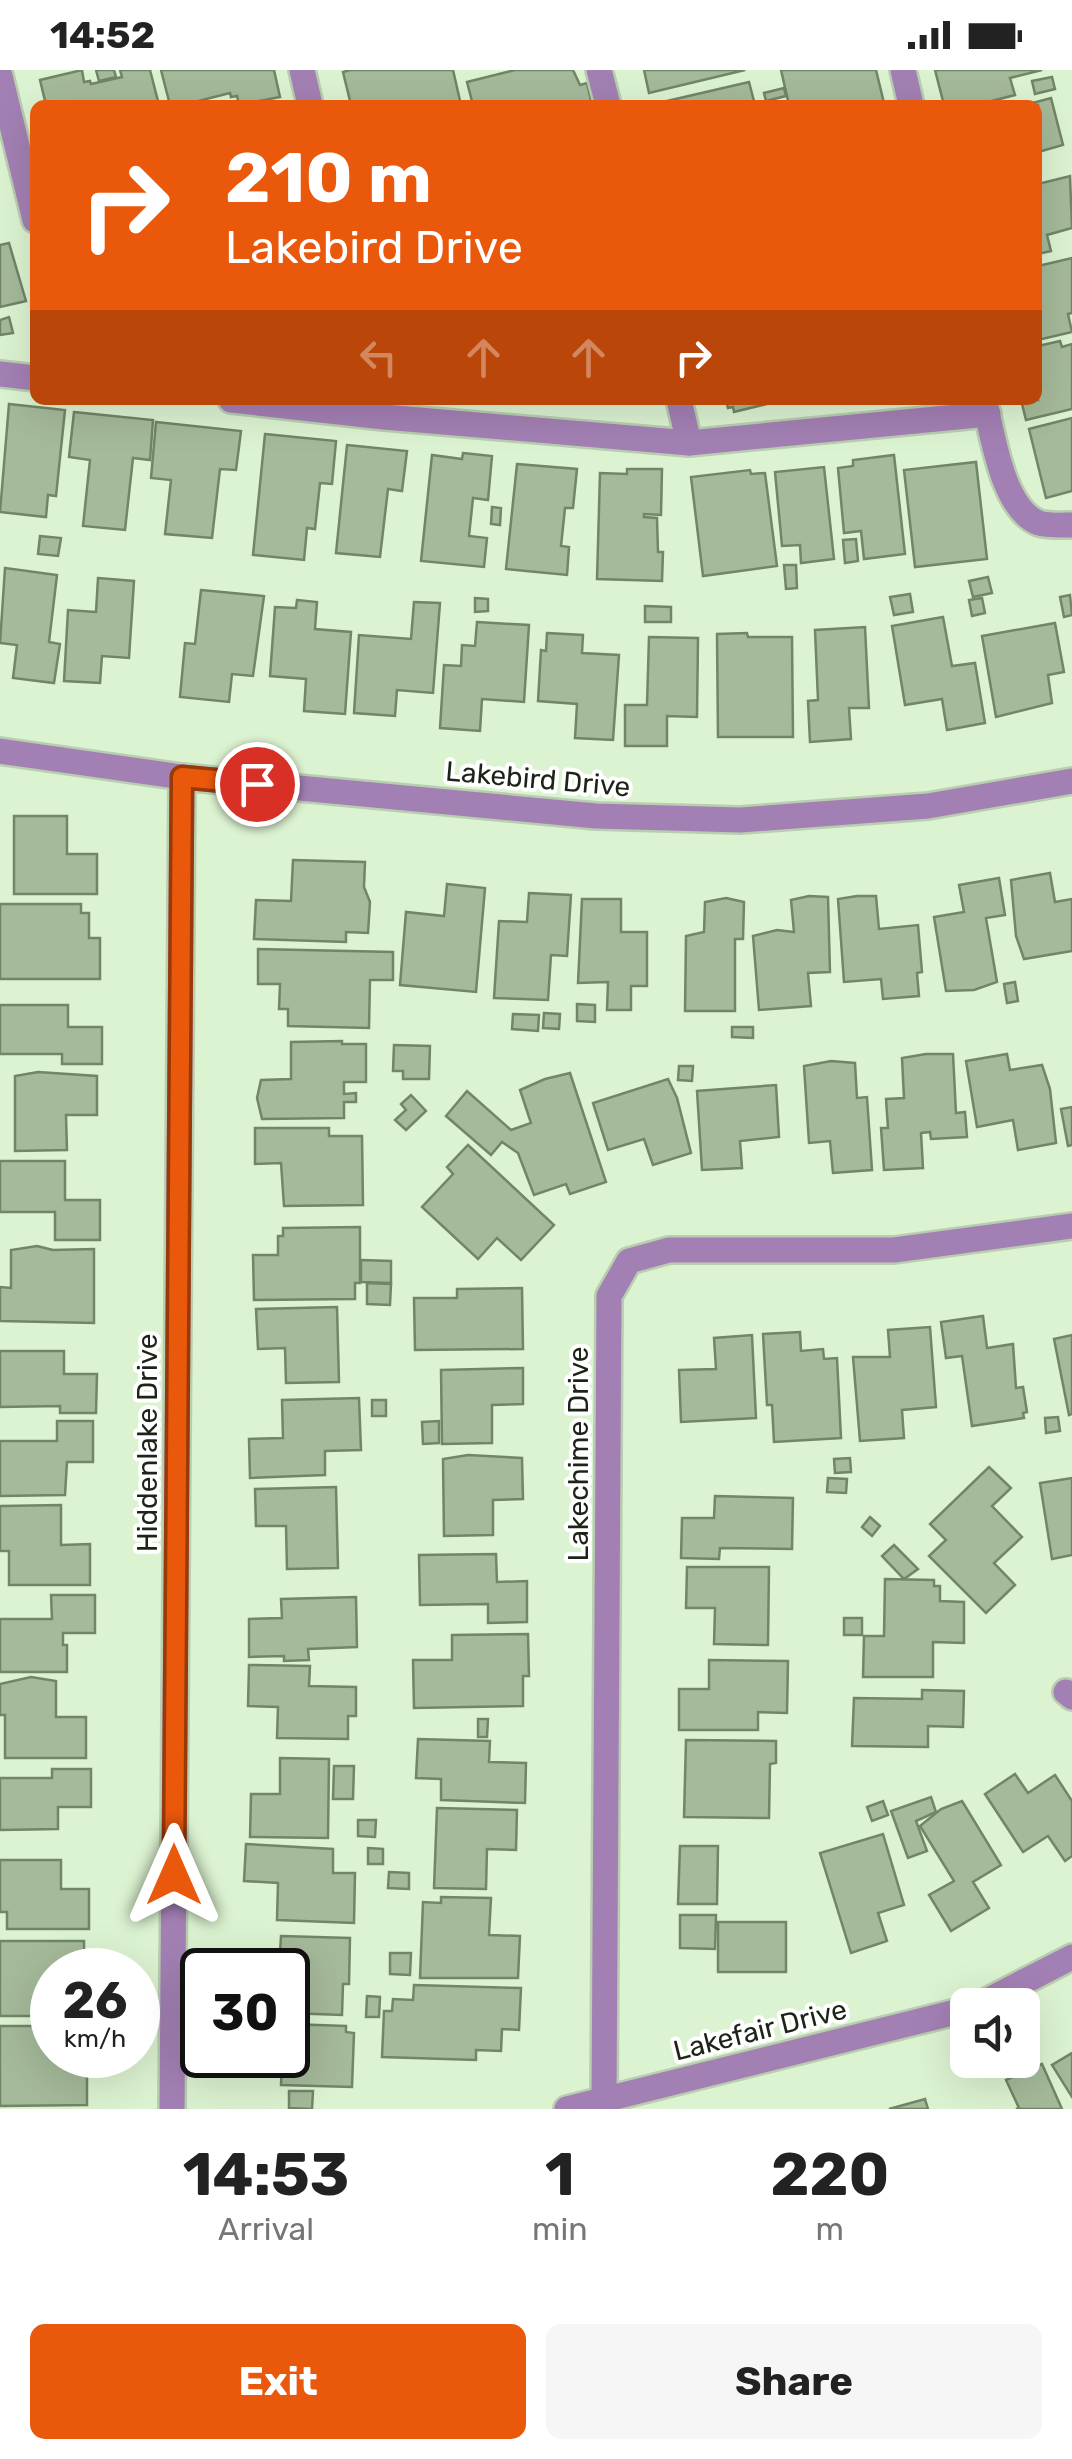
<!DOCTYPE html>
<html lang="en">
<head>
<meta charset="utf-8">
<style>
	body { margin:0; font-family:Rubik,sans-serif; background:#f6f6f6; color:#222; height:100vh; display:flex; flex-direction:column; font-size:38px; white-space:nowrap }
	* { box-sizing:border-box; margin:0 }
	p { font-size:32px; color:#767676 }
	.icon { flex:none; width:55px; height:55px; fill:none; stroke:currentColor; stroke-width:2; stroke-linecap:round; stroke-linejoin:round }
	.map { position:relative; height:2039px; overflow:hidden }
	.details { display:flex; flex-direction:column; background:#fff; flex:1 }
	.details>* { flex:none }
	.banner { position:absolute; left:30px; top:30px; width:1012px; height:305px; border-radius:15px; box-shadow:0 10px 40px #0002; background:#ea580c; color:#fff; overflow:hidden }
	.fabs { position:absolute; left:950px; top:1918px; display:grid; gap:20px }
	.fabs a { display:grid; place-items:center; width:90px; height:90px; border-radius:15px; background:#fff; box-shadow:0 10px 40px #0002; font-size:50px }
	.speed { position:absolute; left:30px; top:1878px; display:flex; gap:20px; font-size:50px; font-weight:700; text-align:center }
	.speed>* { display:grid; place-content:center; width:130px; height:130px; border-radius:50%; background:#fff; box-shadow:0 10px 40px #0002; line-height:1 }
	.speed small { font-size:25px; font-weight:400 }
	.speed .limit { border:5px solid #111; border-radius:15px; background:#fff; color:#111 }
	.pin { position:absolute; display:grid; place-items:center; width:85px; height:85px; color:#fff; margin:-42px; border:5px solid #fff; border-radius:50%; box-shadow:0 2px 10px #0007 }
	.me { position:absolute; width:110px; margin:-55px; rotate:0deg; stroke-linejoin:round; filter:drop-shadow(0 0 8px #0008) }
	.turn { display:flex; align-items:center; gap:35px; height:210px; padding:0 30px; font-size:45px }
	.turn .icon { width:130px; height:130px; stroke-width:2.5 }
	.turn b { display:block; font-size:70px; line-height:85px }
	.lanes { display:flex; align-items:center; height:95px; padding:0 30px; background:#0003; justify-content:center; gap:50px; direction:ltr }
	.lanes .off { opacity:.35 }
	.eta { display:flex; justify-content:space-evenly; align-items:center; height:170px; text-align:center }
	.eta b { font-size:60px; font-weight:700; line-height:70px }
	.action { display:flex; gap:20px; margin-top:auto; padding:20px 30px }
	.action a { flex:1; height:115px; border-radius:15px; background:#ea580c; color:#fff; font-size:40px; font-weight:700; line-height:115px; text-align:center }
	.action a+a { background:#f6f6f6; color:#222 }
	.status { display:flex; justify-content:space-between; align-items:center; height:70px; padding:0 50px; background:#fff; direction:ltr }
	.status svg { height:28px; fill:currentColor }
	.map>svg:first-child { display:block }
</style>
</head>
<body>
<div class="status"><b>14:52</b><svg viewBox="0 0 49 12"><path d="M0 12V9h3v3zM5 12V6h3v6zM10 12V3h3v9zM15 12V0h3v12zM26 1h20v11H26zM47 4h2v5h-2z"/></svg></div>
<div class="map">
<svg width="1072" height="2039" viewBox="0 0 1072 2039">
	<rect width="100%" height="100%" fill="#dcf3d1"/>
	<g fill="#a5ba9a" stroke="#718567" stroke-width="2.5">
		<path d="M82,0l2,12 6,-1 1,3 31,-7 -2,-7h30l9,35h-113l-6,-25z"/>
		<path d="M96,0h18l2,7 -17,4z"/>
		<path d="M161,0h113l6,27 -41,8 -2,-9 -6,1 -1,-4 -32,8 2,4h-30z"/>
		<path d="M350,0h103l8,35h-110l-8,-33z"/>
		<path d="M515,0h58l7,15 7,-2 5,22h-119l-6,-23z"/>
		<path d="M644,0h101l-96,23z"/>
		<path d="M781,0h95l8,33 -95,2z"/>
		<path d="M935,0h107l-32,8 5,17 -39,10h-32z"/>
		<path d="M1052,7l3,12 -20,5 -3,-13z"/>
		<path d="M749,12l6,23 -101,-1z"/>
		<path d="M784,18l2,8 -20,5 -2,-8z"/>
		<path d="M1051,28l12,47 -25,7v-47h-13z"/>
		<path d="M1070,106l2,52 -25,7 4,16 -13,3v-70z"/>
		<path d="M9,173l17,58 -26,6v-62z"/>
		<path d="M1072,188v55l-4,1 4,18 -34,8v-74z"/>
		<path d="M9,247l4,16 -13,2v-15z"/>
		<path d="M1060,271l2,6 10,-3v65l-46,11 -5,-20h17v-54z"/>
		<path d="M726,330h57l-49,12 -1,-5 -5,1z"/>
		<path d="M9,334l56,6 -9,86 -8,-1 -2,22 -46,-5z"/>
		<path d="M74,342l79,8 -3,40 -17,-2 -8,72 -42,-4 7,-66 -21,-3z"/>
		<path d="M1072,348v73l-26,7 -17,-69z"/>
		<path d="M156,352l85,9 -5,39 -16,-1 -8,69 -47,-4 6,-54 -20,-2z"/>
		<path d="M265,364l71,7 -4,43 -12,-1 -5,46 -8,-1 -3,32 -51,-5z"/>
		<path d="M347,375l60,6 -5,40 -14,-2 -8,68 -44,-4z"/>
		<path d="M463,383l29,3 -4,44 -15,-2 -4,38 18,2 -3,29 -63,-6 11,-106 30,4z"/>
		<path d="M894,385l11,99 -41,5 -3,-28 -17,2 -6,-65 15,-2v-6z"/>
		<path d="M976,392l11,97 -72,8 -11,-97z"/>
		<path d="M517,394l60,5 -4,39h-8l-4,38 8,1 -2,28 -61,-6z"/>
		<path d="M824,397l10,92 -33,4 -1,-18 -18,1 -7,-74z"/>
		<path d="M627,399h35l-1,46 -17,-1v3l13,1 1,34h5l-1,29 -65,-2 3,-106 27,1z"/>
		<path d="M750,400l1,4 14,-1 12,93 -74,10 -12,-99z"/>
		<path d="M492,437l9,1 -1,17 -9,-1z"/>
		<path d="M40,466l21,2 -3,18 -20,-2z"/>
		<path d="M856,469l2,22 -13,2 -2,-23z"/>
		<path d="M784,495h12l1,23 -11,1z"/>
		<path d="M5,498l52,7 -8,67 11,2 -6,39 -41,-5 4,-33 -17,-2z"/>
		<path d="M988,507l4,16 -19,4 -4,-16z"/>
		<path d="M98,508l36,3 -5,77 -27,-2 -2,27 -36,-2 4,-71 28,2z"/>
		<path d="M201,520l63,6 -11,80 -21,-2 -3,28 -49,-5 5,-54 10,1z"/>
		<path d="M910,524l3,18 -19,3 -4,-18z"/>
		<path d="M1070,525l2,20 -8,2 -4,-20z"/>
		<path d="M475,528l13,1v12l-13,1z"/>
		<path d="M982,528l3,15 -13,3 -3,-16z"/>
		<path d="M297,530l20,2 -2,27 36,3 -6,82 -41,-3 2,-32 -36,-3 5,-69 21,1z"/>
		<path d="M414,532l26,1 -7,90 -36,-3 -2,26 -41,-3 5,-78 52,4z"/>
		<path d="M645,536l26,1v15h-26z"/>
		<path d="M943,547l9,49 23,-3 10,60 -38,7 -5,-31 -37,6 -13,-79z"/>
		<path d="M477,552l52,3 -5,77 -42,-3 -2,32 -40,-3 4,-63 17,1 1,-21 13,1z"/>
		<path d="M1055,553l9,49 -16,3 4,28 -56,14 -14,-81z"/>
		<path d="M865,557l4,81h-20l2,31 -41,3 -2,-41 10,-1 -3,-70z"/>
		<path d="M547,563l36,2 -1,18 37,2 -6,85 -38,-2 2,-34 -39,-3 3,-51 5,1z"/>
		<path d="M747,563l1,4h44l1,100h-75l-1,-103z"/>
		<path d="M649,567l49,1 -1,79 -30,-1v30h-42v-41h22z"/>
		<path d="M14,746h53v38h30v40h-83z"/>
		<path d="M293,790l72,2 -1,25 6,15 -2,31 -22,-1v10l-92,-3 2,-39 35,1z"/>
		<path d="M1050,803l5,29 17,-3v52l-48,8 -8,-23 -5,-56z"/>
		<path d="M999,808l6,37 -19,3 11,64 -23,8 -28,1 -12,-74 30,-5 -5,-27z"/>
		<path d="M447,814l38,4 -9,104 -76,-7 6,-73 38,4z"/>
		<path d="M529,823l42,2 -4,61 -16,-1 -3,45 -54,-2 5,-77 28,1z"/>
		<path d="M809,826l19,1 2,75 -22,1 3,33 -52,4 -6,-74 24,-6 17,2 -3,-32z"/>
		<path d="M857,826h19l3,33 39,-4 4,47 -5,1 2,23 -36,3 -2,-20 -37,3 -6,-83z"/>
		<path d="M726,828l18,4 -1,37h-8v72h-50l1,-75 18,-4 1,-30z"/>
		<path d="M582,829h39v33h26v54h-16v24h-24l1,-28 -30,1z"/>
		<path d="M0,834h81v9h8v25h11v41h-100z"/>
		<path d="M258,879l135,3v28h-23l-1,48 -81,-2v-17h-9l1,-25h-22z"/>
		<path d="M1015,912l3,19 -11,2 -3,-19z"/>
		<path d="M577,934l18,1v17l-18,-1z"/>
		<path d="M0,935h68v22h34v37h-40v-10h-62z"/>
		<path d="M544,943l16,1 -1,15 -16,-1z"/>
		<path d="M513,944l26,1 -1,16 -26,-2z"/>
		<path d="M732,957h21v11l-21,-1z"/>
		<path d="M342,971v3h24v38h-22v12l12,-1v9h-12v16l-82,1 -5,-21 4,-18 30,-1v-37z"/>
		<path d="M394,975l36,1 -1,33h-26v-8h-10z"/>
		<path d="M926,984h27l3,59 9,-1 2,25 -36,2 -1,-7 -9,1 2,35 -39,2 -3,-42h7l-2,-29 18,-1 -2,-40z"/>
		<path d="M1007,984l3,16 32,-5 8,24 6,54 -38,7 -5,-30 -36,7 -11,-66z"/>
		<path d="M831,991l24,2 2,35 10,-1 5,73 -39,3 -3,-32 -21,2 -5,-77z"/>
		<path d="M679,996h14l-1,15 -14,-1z"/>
		<path d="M38,1002l59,4v39h-31l1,35 -52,1v-75z"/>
		<path d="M570,1003l36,109 -36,12 -4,-10 -32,11 -16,-42 -16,-11 -11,13 -45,-39 21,-25 44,39 20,-7 -11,-33 25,-11z"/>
		<path d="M668,1009l9,19 14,55 -38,12 -9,-26 -36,11 -15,-47z"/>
		<path d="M776,1015l3,52 -39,4 2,27 -40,2 -5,-79z"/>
		<path d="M411,1025l15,16 -20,19 -11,-10 11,-10 -5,-6z"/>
		<path d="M1072,1037v38l-4,1 -7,-37z"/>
		<path d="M255,1058h74v8h33l1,69 -79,1 -3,-43 -26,1z"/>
		<path d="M468,1075l86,80 -33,35 -24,-22 -19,21 -56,-52 31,-33 -6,-7z"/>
		<path d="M0,1091h65v39h35v40h-45v-28h-55z"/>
		<path d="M360,1157v56h-5v16l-101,1 -1,-45h25v-19h5v-8z"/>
		<path d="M37,1176l16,4 41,-1v74l-94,-2v-34l11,1v-38z"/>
		<path d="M361,1190l30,1v22l-30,-1z"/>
		<path d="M367,1213l24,1 -1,21 -23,-1z"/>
		<path d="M522,1218l1,61 -108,1 -1,-52h43v-9z"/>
		<path d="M337,1237l2,75 -53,1 -1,-35 -27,1 -2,-40z"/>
		<path d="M983,1246l4,32 26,-4 3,44 7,-1 4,25 -4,1 1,5 -52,8 -10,-70 -16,2 -5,-36z"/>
		<path d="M930,1257l6,80 -34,3 2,28 -44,3 -7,-84h37l-2,-27z"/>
		<path d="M800,1262l1,19 22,-2 1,10 13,-1 4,80 -67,4 -2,-37h-5l-4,-71z"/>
		<path d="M752,1265l4,83 -75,4 -2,-52 37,-1 -2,-31z"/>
		<path d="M1072,1265v79l-3,1 -15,-76z"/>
		<path d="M0,1281h64v23h33l-1,39h-36v-7l-60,1z"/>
		<path d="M523,1298v36l-31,1v38l-50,1 -1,-74z"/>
		<path d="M359,1328l2,52 -36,1v24l-75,3 -1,-39 34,-1 -1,-38z"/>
		<rect x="372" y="1330" width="14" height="16"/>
		<path d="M1058,1347l2,14 -14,2 -1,-15z"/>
		<path d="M57,1351h36v41h-26l-2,33 -65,1v-55h57z"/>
		<path d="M439,1351v22l-16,1 -1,-22z"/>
		<path d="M468,1385l54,3 1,41 -30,1v35l-49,1 -1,-77z"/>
		<path d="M850,1388l1,14 -16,1 -1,-14z"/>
		<path d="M989,1397l22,21 -19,18 30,31 -28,26 21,22 -29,28 -57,-57 17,-16 -16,-16z"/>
		<path d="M828,1408l19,1 -1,14 -19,-1z"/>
		<path d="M1072,1408v77l-20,4 -12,-76z"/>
		<path d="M336,1417l2,81 -51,1 -1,-43h-30l-1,-37z"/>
		<path d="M715,1426l78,2 -1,51 -72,-1 -1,11 -38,-1 1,-40h32z"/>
		<path d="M61,1435v40l29,-1v41h-81v-34h-9v-45z"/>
		<path d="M870,1447l10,9 -8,10 -10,-9z"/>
		<path d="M894,1475l24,24 -14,10 -22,-23z"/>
		<path d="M496,1484l1,28 30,-1v41l-39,1v-19l-68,1 -1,-50z"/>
		<path d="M687,1497h82l-1,78 -54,-1 1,-36h-29z"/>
		<path d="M885,1509l49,1v6h6v15l24,1v41l-31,-1v35h-70l1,-41h20z"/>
		<path d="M51,1525h44v38h-32v12h4v27h-67v-53h52z"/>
		<path d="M356,1527l1,50 -49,2 1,11 -25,1v-5l-35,1v-38l33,-1 -1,-19z"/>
		<rect x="844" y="1548" width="18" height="17"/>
		<path d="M528,1564l1,42h-6v30l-109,2 -1,-48h39v-25z"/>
		<path d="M709,1590l79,1 -1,52 -29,-1v18h-79v-41h30z"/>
		<path d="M249,1595l61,1 -1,20 47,1v29h-8v23l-71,-1 1,-31 -30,-1z"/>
		<path d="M31,1607l25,4v36h30v41h-81v-43h-5v-31z"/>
		<path d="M922,1620l42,1 -1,36 -35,-1v21l-76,-1 2,-48 68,1z"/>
		<path d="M478,1649h10l-1,18h-9z"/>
		<path d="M418,1669l72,2 -1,21 37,1 -1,40 -84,-3v-21l-25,-1z"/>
		<path d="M686,1670l90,1v22l-6,1 -1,54 -85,-1z"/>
		<path d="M280,1688l49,1 -1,79 -78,-1 1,-43h29z"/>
		<path d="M334,1696h20l-1,33h-20z"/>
		<path d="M52,1699h39v38h-33v22l-58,1v-52h52z"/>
		<path d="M1015,1704l13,19 27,-18 17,26v55l-7,5 -17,-25 -25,16 -38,-58z"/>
		<path d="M931,1727l5,15 -20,9 11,30 -19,7 -17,-47z"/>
		<path d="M883,1731l5,14 -16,6 -5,-14z"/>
		<path d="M962,1731l39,64 -28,17 16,26 -38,23 -22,-36 25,-14 -34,-55 21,-17z"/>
		<path d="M437,1738l80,2 -1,40 -29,-1 -1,40 -52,-1z"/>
		<path d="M358,1750h18l-1,17 -17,-1z"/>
		<path d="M883,1764l21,71 -26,8 9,28 -36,12 -31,-100z"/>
		<path d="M246,1774l87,5v24h22l-1,50 -77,-3 1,-37 -34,-2z"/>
		<path d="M680,1776h38l-1,58h-39z"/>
		<path d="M368,1778l15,1v15h-15z"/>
		<path d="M0,1790h61v29h28v40h-82v-17h-7z"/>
		<path d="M389,1802l20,1v16l-21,-1z"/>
		<path d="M441,1827l50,1 -2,37 31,1 -2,42h-98l3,-76 18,1z"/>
		<path d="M680,1845h36l-1,34 -35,-1z"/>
		<rect x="718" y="1852" width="68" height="50"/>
		<path d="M281,1866l69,2 -1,46h-6l-1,31 -54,-2v-43h-9z"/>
		<path d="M0,1871h84v29h-32v46h-52z"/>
		<path d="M390,1883h21l-1,22 -20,-1z"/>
		<path d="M414,1915l107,3 -2,42 -17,-1 -1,22 -25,-1v10l-94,-3 2,-46h8l1,-12 20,1z"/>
		<path d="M367,1926l13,1 -1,20h-13z"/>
		<path d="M288,1954l58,2v6l8,1 -2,54 -71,-2 1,-25 -39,-2 1,-3h44z"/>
		<path d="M0,1956h52v29h11v10h24v40l-87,1z"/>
		<path d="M1072,1983v44l-20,-32z"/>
		<path d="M1042,1994l20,45h-46l3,-1 -13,-28z"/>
		<path d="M289,2021h24l-1,18 -23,-1z"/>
		<path d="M925,2029l3,10h-39z"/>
	</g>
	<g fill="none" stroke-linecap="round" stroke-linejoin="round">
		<defs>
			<g id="minor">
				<path d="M302,0l8,35"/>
				<path d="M599,0l9,35"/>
				<path d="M903,0l8,35"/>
				<path d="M0,6l35,144"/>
				<path d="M0,304l35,4"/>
				<path d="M231,330l153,17 305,26 299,-29"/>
				<path d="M679,330l10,43"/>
				<path d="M984,330c9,34 18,109 55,123 9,3 24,2 33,2"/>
				<path d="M0,681l182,26 414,39 144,4 188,-14 144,-25"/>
				<path d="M1066,1622l6,5"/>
				<path d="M979,1935l93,-48"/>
				<path d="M604,2029l5,-803 20,-35 40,-11h225l178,-24"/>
				<path d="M172,2039l10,-1332"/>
				<path d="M567,2039l401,-100"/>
			</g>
		</defs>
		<use href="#minor" stroke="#b9ceb0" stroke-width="30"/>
		<use href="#minor" stroke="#a380b4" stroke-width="25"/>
	</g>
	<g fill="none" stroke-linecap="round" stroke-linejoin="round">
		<defs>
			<path id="route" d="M174,1805l8,-1098 75,7"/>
		</defs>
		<use href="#route" stroke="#983908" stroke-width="25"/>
		<use href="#route" stroke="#ea580c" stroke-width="18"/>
	</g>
	<g text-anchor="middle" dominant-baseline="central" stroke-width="8" stroke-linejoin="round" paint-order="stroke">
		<g font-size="28" fill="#1c2417" stroke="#fff">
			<text transform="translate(538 709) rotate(5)">Lakebird Drive</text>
			<text transform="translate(147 1373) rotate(-90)">Hiddenlake Drive</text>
			<text transform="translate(578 1384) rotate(-90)">Lakechime Drive</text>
			<text transform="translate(760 1960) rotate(-14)">Lakefair Drive</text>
		</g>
	</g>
</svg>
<div class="fabs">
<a><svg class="icon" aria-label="sound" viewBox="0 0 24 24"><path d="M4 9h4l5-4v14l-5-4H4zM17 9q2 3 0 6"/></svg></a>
</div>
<div class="speed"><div>26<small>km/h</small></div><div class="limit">30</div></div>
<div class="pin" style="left:257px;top:714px;background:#d93025"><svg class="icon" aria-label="arrive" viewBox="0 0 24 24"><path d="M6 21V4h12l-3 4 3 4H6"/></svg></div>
<svg class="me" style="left:174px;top:1805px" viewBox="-20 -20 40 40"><path d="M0-17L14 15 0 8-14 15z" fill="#ea580c" stroke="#fff" stroke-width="4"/></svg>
<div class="banner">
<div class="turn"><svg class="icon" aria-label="right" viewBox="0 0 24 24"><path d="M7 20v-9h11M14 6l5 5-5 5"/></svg><div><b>210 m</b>Lakebird Drive</div></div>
<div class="lanes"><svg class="icon off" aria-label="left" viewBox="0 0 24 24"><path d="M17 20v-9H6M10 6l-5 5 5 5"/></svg><svg class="icon off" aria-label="ahead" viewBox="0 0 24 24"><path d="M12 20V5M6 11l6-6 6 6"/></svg><svg class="icon off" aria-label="ahead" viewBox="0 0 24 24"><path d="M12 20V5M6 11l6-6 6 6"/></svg><svg class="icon" aria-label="right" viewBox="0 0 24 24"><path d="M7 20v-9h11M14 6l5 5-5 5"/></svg></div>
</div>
</div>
<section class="details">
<div class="eta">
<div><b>14:53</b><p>Arrival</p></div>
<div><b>1</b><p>min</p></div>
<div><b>220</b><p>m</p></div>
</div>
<div class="action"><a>Exit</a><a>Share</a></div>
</section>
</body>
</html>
